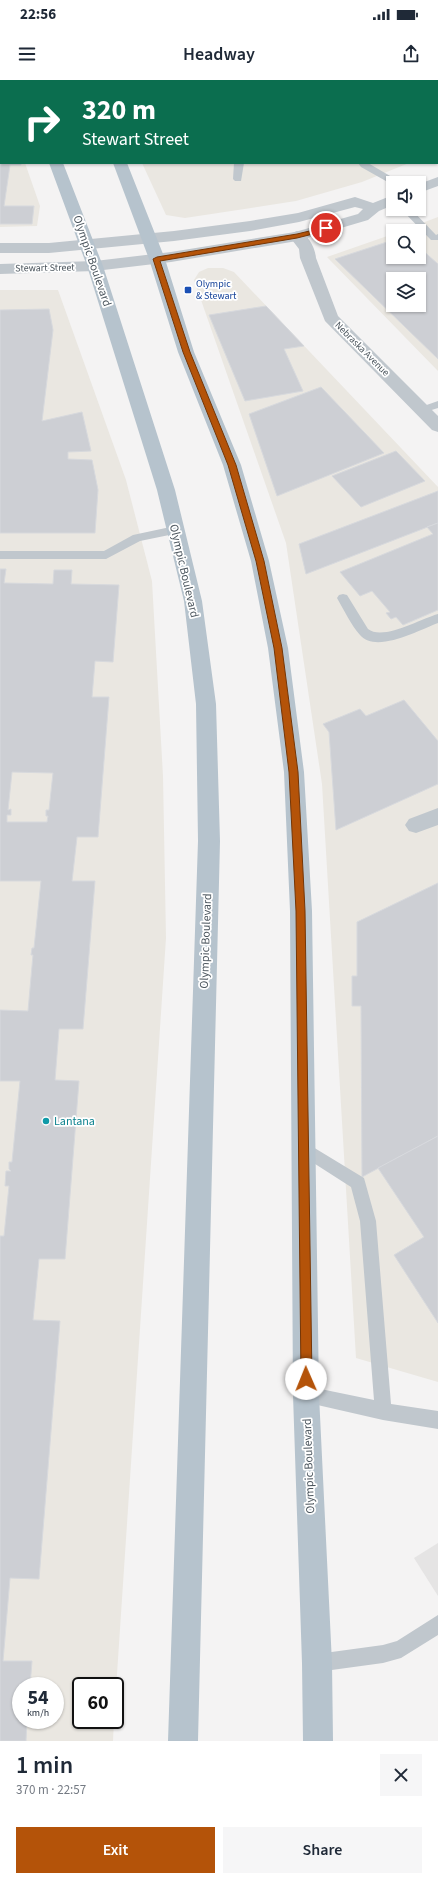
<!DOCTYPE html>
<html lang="en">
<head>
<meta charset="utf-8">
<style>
	body { margin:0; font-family:"Source Sans 3",sans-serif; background:#f6f6f7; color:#1f2937; height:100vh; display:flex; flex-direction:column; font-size:15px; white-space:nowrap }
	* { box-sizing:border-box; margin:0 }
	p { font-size:13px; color:#747a83 }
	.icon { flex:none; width:22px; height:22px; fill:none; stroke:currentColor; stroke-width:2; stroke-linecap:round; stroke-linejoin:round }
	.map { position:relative; height:1661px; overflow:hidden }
	.side { display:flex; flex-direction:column; background:#fff; flex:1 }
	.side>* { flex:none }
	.guide { position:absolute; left:0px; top:0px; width:438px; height:84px; box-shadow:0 1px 3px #0004; background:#0b6e4f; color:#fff; overflow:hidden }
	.controls { position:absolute; left:386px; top:96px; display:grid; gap:8px }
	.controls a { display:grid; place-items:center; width:40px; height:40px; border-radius:0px; background:#fff; box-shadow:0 1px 3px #0004; font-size:20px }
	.speed { position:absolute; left:12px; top:1597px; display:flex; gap:8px; font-size:20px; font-weight:700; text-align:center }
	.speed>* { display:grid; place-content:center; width:52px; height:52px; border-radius:50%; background:#fff; box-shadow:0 1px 3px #0004; line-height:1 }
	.speed small { font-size:10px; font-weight:400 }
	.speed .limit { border:2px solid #111; border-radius:6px; background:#fff; color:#111 }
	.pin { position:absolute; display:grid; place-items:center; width:34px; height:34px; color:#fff; margin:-17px; border:2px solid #fff; border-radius:50%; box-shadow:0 1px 4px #0007 }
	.me { position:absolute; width:44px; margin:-22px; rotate:359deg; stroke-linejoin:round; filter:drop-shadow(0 0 3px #0008) }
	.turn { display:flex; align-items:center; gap:14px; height:84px; padding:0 16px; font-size:18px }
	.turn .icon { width:52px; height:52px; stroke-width:2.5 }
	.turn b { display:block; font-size:28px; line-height:34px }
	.round { display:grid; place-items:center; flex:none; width:42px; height:42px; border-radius:0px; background:#f6f6f7 }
	.summary { display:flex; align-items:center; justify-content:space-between; height:68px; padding:0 16px }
	h1 { font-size:24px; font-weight:600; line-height:30px }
	.action { display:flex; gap:8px; margin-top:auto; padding:8px 16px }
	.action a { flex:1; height:46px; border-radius:0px; background:#b45309; color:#fff; font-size:16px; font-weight:600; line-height:46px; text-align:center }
	.action a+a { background:#f6f6f7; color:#1f2937 }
	.status { display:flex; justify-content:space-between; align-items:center; height:28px; padding:0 20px; background:#fff; direction:ltr }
	.status svg { height:11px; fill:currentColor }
	header { display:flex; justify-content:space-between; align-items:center; height:52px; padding:0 16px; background:#fff; font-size:18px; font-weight:600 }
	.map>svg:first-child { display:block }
</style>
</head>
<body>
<div class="status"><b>22:56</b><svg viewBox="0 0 49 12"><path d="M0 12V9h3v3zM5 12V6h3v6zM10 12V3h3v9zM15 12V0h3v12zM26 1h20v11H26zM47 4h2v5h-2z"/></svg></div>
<header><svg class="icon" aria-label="menu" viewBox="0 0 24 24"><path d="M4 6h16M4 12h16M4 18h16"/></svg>Headway<svg class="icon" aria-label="share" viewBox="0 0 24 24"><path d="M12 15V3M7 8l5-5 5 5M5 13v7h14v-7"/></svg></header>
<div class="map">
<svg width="438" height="1661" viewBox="0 0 438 1661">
	<rect width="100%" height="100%" fill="#f4f3f3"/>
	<g fill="#eae7e1" fill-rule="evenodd">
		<path d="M106,0h332v70l-1,-69z"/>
		<path d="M0,11l1,72h24l15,43 -3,20 -37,1z"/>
		<path d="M142,83h267l-47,19 -66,19 -111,17 -19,-3z"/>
		<path d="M438,137v154l-111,-114 66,-23v23h26v-26h-18zM393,199h26v26h-26z"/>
		<path d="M208,188h15l11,4 204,215v895l-82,-24 -34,-574 -36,-241 -92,-263 5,-8z"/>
		<path d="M0,210h58l68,190 26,101 11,195 3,162 -51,766v-18h-34v34h33l-1,21h-113zM21,1606h34v34h-34z"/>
	</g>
	<path fill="#e5e4e4" d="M438,1463v53l-24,-38z"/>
	<g fill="#cdcfd4" stroke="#d7d9dd" fill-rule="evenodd">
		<path d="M0,57l1,26h20v2h-11l-6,41h30l-2,18h-32z"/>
		<path d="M393,160v17h26v-10l19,17v95l-103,-100zM393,199h26v26h-26z"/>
		<path d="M266,226l38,40 -20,3 19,42 -58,10 -36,-86z"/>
		<path d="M49,229l4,21 -11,91 40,-9 9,39 -23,1v7l24,1 6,30 -3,43h-95v-223z"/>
		<path d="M321,307l63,66 -107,43 -28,-82z"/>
		<path d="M396,371l29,30 -64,26 -29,-31z"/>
		<path d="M438,411v32l-132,51 -7,-30z"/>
		<path d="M438,443v87l-35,15 -7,-8 -5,2 -5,-6 4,-1 -18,-21 -12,5 -20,-24 93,-38 -6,-7z"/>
		<path d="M0,489h6l-2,14 49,1 1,-14h18l-1,14 48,1 -6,77 -18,-1 -3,36h17l-11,140h-21l-5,44h23l-12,148h-24l-4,51 24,1 -14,178h-26l-6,61 27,1 -21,258 -29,-1 -7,83h29l-2,25h-9v34h6l-1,21h-26v-505h4l5,-50h-4l1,-15h5l-2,-2v-7h3l8,-81h-20v-71l28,1 5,-56h-2l1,-7h2l7,-67h-41zM12,692l41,1 -4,37h-3v6h2l-1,6h-40v-7h4v-6l-3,1z"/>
		<path d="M404,620l34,41v43l-102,46 -7,-98 -6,-8 37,-15 6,7z"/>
		<path d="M438,803v253l-76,41 -1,-171h-9v-30h5v-54z"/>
		<path d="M438,1056v187l-44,-68 30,-18 -46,-69z"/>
	</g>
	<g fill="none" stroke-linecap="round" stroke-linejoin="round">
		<g fill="#c0c7cd" fill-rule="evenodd">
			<rect x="170" y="0" width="8" height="1"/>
			<rect x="235" y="0" width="8" height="1"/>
			<path d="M438,47v6l-1,1v-6z"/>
			<path d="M234,83h10l-3,18h-6l-2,-2z"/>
			<path d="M358,83h10l34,20h-9v2l-32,-18z"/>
			<path d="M401,129h10l25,26 2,-1v6h-7z"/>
			<path d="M438,321v7l-16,5 -5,-3 1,-2z"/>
			<path d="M175,446l4,1 2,3 -2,3 -39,8 -34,18h-106v-8h104l29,-16z"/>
			<path d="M343,514l4,1 21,34c15,12 52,-10 70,-15v9c-19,7 -62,31 -78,12 -9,-10 -16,-25 -23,-37l2,-3z"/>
			<path d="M303,1061l61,37 12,43 15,183 47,7v18l-55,-9 -83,-19 -3,-6 3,-6 6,-3 68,14 -14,-179 -9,-34 -53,-34 -3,-5 3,-5z"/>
			<path d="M438,1535v20l-37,23 -18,5 -66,9 -7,-2 -2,-7 2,-7 7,-2 66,-9 14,-4z"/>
		</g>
		<g fill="#c0c7cd" fill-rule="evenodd">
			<path d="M297,151c11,3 18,16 19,27l22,58 100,100v16l-6,-2 -107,-109 -25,-63 -1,-9 -10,-13 3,-3z"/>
			<path d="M438,728v17l-22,8 -7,-2 -4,-6 4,-6z"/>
		</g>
		<g fill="#c0c7cd" fill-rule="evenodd">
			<path d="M438,97v9l-19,7v-9z"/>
			<path d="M393,115v10l-14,6 -11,9 -71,21 -126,21 -76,9 -95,3v-10l95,-3 76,-9 124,-20 63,-18 5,-5 -8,-2 -56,15 -49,9 -76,10 -125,12h-49v-10h49l125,-12 76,-10 48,-8 57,-16 18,6z"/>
		</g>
		<g fill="#b6c3cd" fill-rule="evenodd">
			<path d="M20,0h14l1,1h-14z"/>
			<rect x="81" y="0" width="14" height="1"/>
			<path d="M49,83h14l40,103 72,224 27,111 14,103 4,137 -22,900h-30l30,-900 -2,-137 -12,-103 -27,-111 -70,-224z"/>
			<path d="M113,83h14l38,96 29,93 47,113 28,96 19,87 16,124 8,139 7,484 13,268 1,78h-30l-1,-78 -9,-268 -3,-484 -6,-139 -16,-124 -17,-87 -28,-96 -45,-113 -29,-93z"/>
		</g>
	</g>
	<path fill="#b45309" stroke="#753606" d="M326,147h3v3l-32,8 -137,23 30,91 46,113 28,96 18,87 16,124 7,139 7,468 -2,4 -4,2 -4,-2 -1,-4 -5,-468 -7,-139 -15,-124 -18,-87 -28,-96 -45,-113 -30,-93 4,-2 140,-23z"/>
	<rect fill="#1a4fb4" stroke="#fff" stroke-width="1.5" x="184" y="206" width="8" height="8" rx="2"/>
	<circle fill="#0f9aa8" stroke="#fff" stroke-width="1.5" cx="46" cy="1041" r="4"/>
	<g text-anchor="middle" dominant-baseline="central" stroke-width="3.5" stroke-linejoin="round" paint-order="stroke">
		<g font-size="10" fill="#4c565e" stroke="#fff">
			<text transform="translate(45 188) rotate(-1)">Stewart Street</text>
			<text transform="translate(362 269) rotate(45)">Nebraska Avenue</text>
		</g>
		<g font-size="10" fill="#164399" stroke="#fff" text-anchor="start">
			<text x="196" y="204">Olympic<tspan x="196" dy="12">&amp; Stewart</tspan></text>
		</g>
		<g font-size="12" fill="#4c565e" stroke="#fff">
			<text transform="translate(92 181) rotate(71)">Olympic Boulevard</text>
			<text transform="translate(184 491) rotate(77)">Olympic Boulevard</text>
			<text transform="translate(206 861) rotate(-88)">Olympic Boulevard</text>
			<text transform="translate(309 1386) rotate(-92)">Olympic Boulevard</text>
		</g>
		<g font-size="12" fill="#0d838f" stroke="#fff" text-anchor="start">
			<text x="54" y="1041">Lantana</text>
		</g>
	</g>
</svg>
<div class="controls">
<a><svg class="icon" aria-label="sound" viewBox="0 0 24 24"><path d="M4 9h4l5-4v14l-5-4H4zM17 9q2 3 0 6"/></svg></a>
<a><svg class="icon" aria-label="search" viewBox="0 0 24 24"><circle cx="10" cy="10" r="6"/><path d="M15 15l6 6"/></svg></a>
<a><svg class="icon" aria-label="layers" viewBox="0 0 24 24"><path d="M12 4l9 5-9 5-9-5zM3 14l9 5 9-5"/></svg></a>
</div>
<div class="speed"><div>54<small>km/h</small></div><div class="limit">60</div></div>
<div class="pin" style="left:326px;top:148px;background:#d93025"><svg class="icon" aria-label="arrive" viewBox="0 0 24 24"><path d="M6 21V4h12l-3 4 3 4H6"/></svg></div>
<svg class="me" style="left:306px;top:1299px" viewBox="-20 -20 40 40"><circle r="19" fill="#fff"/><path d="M0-13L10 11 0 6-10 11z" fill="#b45309"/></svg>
<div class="guide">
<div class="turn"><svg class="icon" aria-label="right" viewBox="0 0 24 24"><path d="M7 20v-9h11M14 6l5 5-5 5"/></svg><div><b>320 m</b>Stewart Street</div></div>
</div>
</div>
<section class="side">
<div class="summary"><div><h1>1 min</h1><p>370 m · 22:57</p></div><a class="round"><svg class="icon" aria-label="close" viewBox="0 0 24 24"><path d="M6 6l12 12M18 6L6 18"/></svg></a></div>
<div class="action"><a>Exit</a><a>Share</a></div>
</section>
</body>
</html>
